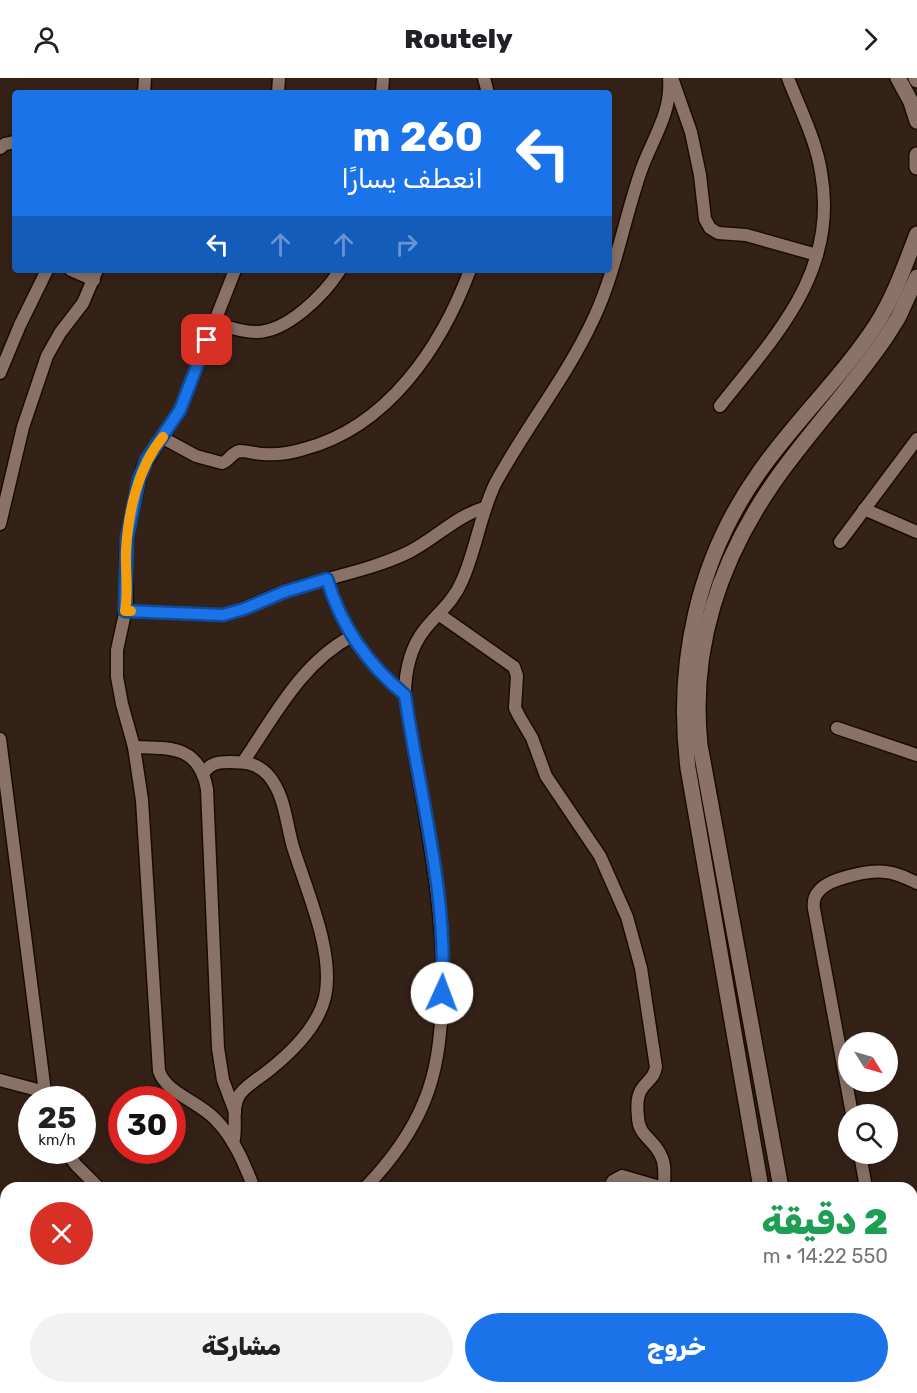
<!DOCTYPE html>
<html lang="ar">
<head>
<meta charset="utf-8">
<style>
	body { margin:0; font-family:Rubik,"Noto Sans Arabic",sans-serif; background:#f2f2f2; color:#202124; direction:rtl; height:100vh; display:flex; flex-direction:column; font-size:22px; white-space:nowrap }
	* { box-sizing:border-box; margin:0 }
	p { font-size:20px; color:#757577 }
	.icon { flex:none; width:33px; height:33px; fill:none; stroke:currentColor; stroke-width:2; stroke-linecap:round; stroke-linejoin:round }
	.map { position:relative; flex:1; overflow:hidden; direction:ltr }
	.drawer { position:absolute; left:0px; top:1104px; width:918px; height:212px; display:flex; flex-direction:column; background:#fff; border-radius:18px 18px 0 0; box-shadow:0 3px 15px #0003; direction:rtl }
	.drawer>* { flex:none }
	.guide { position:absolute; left:12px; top:12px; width:600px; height:183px; border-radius:6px; box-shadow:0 3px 15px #0003; direction:rtl; background:#1a73e8; color:#fff; overflow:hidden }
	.needle { width:39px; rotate:127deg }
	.fabs { position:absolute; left:838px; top:954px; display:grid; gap:12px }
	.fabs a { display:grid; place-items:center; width:60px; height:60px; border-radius:50%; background:#fff; box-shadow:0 3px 15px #0003; font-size:30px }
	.speed { position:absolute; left:18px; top:1008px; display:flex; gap:12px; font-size:30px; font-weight:700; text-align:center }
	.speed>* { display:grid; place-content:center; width:78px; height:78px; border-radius:50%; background:#fff; box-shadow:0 3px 15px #0003; line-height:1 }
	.speed small { font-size:15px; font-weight:400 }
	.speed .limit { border:9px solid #d22; background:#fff; color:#111 }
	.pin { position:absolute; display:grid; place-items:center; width:51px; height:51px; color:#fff; margin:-26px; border-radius:12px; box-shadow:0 3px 9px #0006 }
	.me { position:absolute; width:66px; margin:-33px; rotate:2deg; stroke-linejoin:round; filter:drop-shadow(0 0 4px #0008) }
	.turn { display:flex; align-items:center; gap:21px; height:126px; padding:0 30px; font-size:27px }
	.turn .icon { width:78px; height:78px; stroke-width:2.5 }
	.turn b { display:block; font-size:42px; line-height:51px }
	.lanes { display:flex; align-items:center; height:57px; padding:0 30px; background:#0003; justify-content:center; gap:30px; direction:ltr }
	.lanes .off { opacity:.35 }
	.round { display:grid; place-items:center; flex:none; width:63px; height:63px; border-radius:32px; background:#f2f2f2 }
	.overview { display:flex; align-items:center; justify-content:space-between; height:102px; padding:0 30px }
	h1 { font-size:36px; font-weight:800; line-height:45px; color:#1e9e55 }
	.primary-button { display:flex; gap:12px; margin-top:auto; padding:12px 30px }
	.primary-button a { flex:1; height:69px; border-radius:36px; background:#1a73e8; color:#fff; font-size:24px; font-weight:800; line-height:69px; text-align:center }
	.primary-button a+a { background:#f2f2f2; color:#202124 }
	header { display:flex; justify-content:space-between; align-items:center; height:78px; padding:0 30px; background:#fff; font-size:27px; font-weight:800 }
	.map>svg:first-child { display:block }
</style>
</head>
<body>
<header><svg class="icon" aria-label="forward" viewBox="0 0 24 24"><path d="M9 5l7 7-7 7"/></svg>Routely<svg class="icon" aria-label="person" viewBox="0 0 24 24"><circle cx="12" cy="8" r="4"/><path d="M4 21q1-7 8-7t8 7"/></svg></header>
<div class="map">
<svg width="917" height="1315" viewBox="0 0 917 1315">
	<rect width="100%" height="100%" fill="#352217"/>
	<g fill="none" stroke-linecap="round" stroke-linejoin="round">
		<defs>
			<g id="street">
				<path d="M484,0l4,15"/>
				<path d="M672,0l19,54 9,43 5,44 5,9 8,5 28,2 71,20"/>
				<path d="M144,15l1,-15"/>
				<path d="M278,15l1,-15"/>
				<path d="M382,15l1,-15"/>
				<path d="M0,70l5,-4 10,-2"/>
				<path d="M71,192l23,10"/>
				<path d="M235,192l-55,140 -38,59 -13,58 -3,25 1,52 -10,46v27l5,27 12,43 8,53 17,271c7,22 39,30 56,48 19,19 29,44 39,69"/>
				<path d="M215,245c13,4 26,9 41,9 31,0 68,-37 84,-62"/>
				<path d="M0,295l20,-48 27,-55"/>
				<path d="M720,328c56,-71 119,-135 101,-234 -5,-32 -21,-63 -33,-94"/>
				<path d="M163,360l33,18 26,7c7,-2 10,-11 18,-12 8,0 16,3 23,3 14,1 28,-1 41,-5 84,-22 137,-102 166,-179"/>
				<path d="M864,431l53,23"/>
				<path d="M0,446l23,-97 24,-71 13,-23 23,-30 14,-33"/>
				<path d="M840,464l77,-103"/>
				<path d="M327,501c14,47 40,85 78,116"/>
				<path d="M125,533l98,4c21,-4 39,-16 60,-23 41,-14 87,-21 126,-40 26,-13 47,-36 75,-44"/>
				<path d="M440,537l74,52 3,9 -2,32 4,8 13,22 14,38 54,80 27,61 14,51 15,99c-2,12 -9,13 -15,23 -4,7 -4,19 -3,27 0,19 17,23 23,39 5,9 3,21 3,32"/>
				<path d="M837,650l80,27"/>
				<path d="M0,661l46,361"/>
				<path d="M134,669c36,1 65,-2 73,42l11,259 5,32 12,32"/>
				<path d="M243,684c31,-45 58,-99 109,-126"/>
				<path d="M203,696c7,-11 15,-12 27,-12 15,0 27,1 38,13 17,19 18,48 25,72 13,42 42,106 32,150 -7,30 -33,55 -57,74 -9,7 -21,14 -28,23 -10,15 -2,33 -7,49"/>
				<path d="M0,1002l45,12"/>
				<path d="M852,1036l-38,-205c-1,-7 0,-13 5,-18 10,-13 51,-21 67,-19 11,1 21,6 31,11"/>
				<path d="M65,1072l11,15 23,23"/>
				<path d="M860,1076l6,34"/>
				<path d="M365,1110c24,-25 46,-54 59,-86 13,-31 16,-62 18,-94 5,-106 -22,-209 -37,-313 0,-24 5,-47 20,-66 13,-16 29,-28 37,-48 14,-31 18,-66 33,-97 30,-56 71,-106 98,-164 23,-48 31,-102 49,-152 11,-30 30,-56 27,-90"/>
				<path d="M609,1110l4,-7 9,-5 41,12"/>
				<path d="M912,1184h5"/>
				<path d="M0,1194l6,1"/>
				<path d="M0,1296l6,2"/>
				<path d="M27,1310l1,5"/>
			</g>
			<g id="secondary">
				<path d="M898,0l13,24 6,19"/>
				<path d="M916,0l1,2"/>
				<path d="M917,77v12"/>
				<path d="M761,1110l-73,-420c-13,-106 10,-210 72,-297 36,-51 82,-94 116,-146 18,-28 29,-60 41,-91"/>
				<path d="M781,1110l-81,-443c-10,-96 20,-185 74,-263 35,-50 78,-95 112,-145l12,-19 19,-41"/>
				<path d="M821,1310l2,5"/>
				<path d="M786,1315l1,-5"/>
			</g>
		</defs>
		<use href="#street" stroke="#1c0b03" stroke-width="15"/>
		<use href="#secondary" stroke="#1c0b03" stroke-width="18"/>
		<use href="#street" stroke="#8a7266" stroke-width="12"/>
		<use href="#secondary" stroke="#8a7266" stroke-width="15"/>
	</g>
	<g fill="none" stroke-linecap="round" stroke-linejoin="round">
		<defs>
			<path id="route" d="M207,262l-27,70 -33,49 -8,20 -12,59 -2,73 98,4 21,-6 40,-17 43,-13c14,47 40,85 78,116 14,98 43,197 37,298"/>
		</defs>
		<use href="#route" stroke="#114b97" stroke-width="15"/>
		<use href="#route" stroke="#1a73e8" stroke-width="10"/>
		<path stroke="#f59e0b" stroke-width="10" d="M131,533h-6c4,-20 0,-40 1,-60 2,-39 12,-84 37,-114"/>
	</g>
</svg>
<div class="fabs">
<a><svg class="needle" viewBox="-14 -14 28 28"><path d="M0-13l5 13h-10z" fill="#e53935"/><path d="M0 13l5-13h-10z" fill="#757577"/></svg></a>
<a><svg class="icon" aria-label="search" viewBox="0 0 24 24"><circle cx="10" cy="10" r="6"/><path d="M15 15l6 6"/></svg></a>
</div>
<div class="speed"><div>25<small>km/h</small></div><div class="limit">30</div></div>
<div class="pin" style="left:207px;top:262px;background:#d93025"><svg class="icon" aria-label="arrive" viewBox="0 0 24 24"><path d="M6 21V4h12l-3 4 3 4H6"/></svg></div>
<svg class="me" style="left:442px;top:915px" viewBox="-20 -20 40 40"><circle r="19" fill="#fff"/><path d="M0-13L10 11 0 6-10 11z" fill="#1a73e8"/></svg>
<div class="guide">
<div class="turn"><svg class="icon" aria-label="left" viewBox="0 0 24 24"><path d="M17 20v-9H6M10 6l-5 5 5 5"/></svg><div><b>260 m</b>انعطف يسارًا</div></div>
<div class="lanes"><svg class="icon" aria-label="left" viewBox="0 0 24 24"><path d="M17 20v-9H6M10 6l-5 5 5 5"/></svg><svg class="icon off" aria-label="ahead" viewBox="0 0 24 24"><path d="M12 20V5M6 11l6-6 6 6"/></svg><svg class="icon off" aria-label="ahead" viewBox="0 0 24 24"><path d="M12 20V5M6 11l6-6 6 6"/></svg><svg class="icon off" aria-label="right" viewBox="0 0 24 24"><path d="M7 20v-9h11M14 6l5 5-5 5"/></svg></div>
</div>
<section class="drawer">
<div class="overview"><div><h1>2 دقيقة</h1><p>550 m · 14:22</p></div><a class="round" style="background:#d93025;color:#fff"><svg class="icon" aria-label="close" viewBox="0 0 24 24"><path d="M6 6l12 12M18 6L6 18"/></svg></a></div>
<div class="primary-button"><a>خروج</a><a>مشاركة</a></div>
</section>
</div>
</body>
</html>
